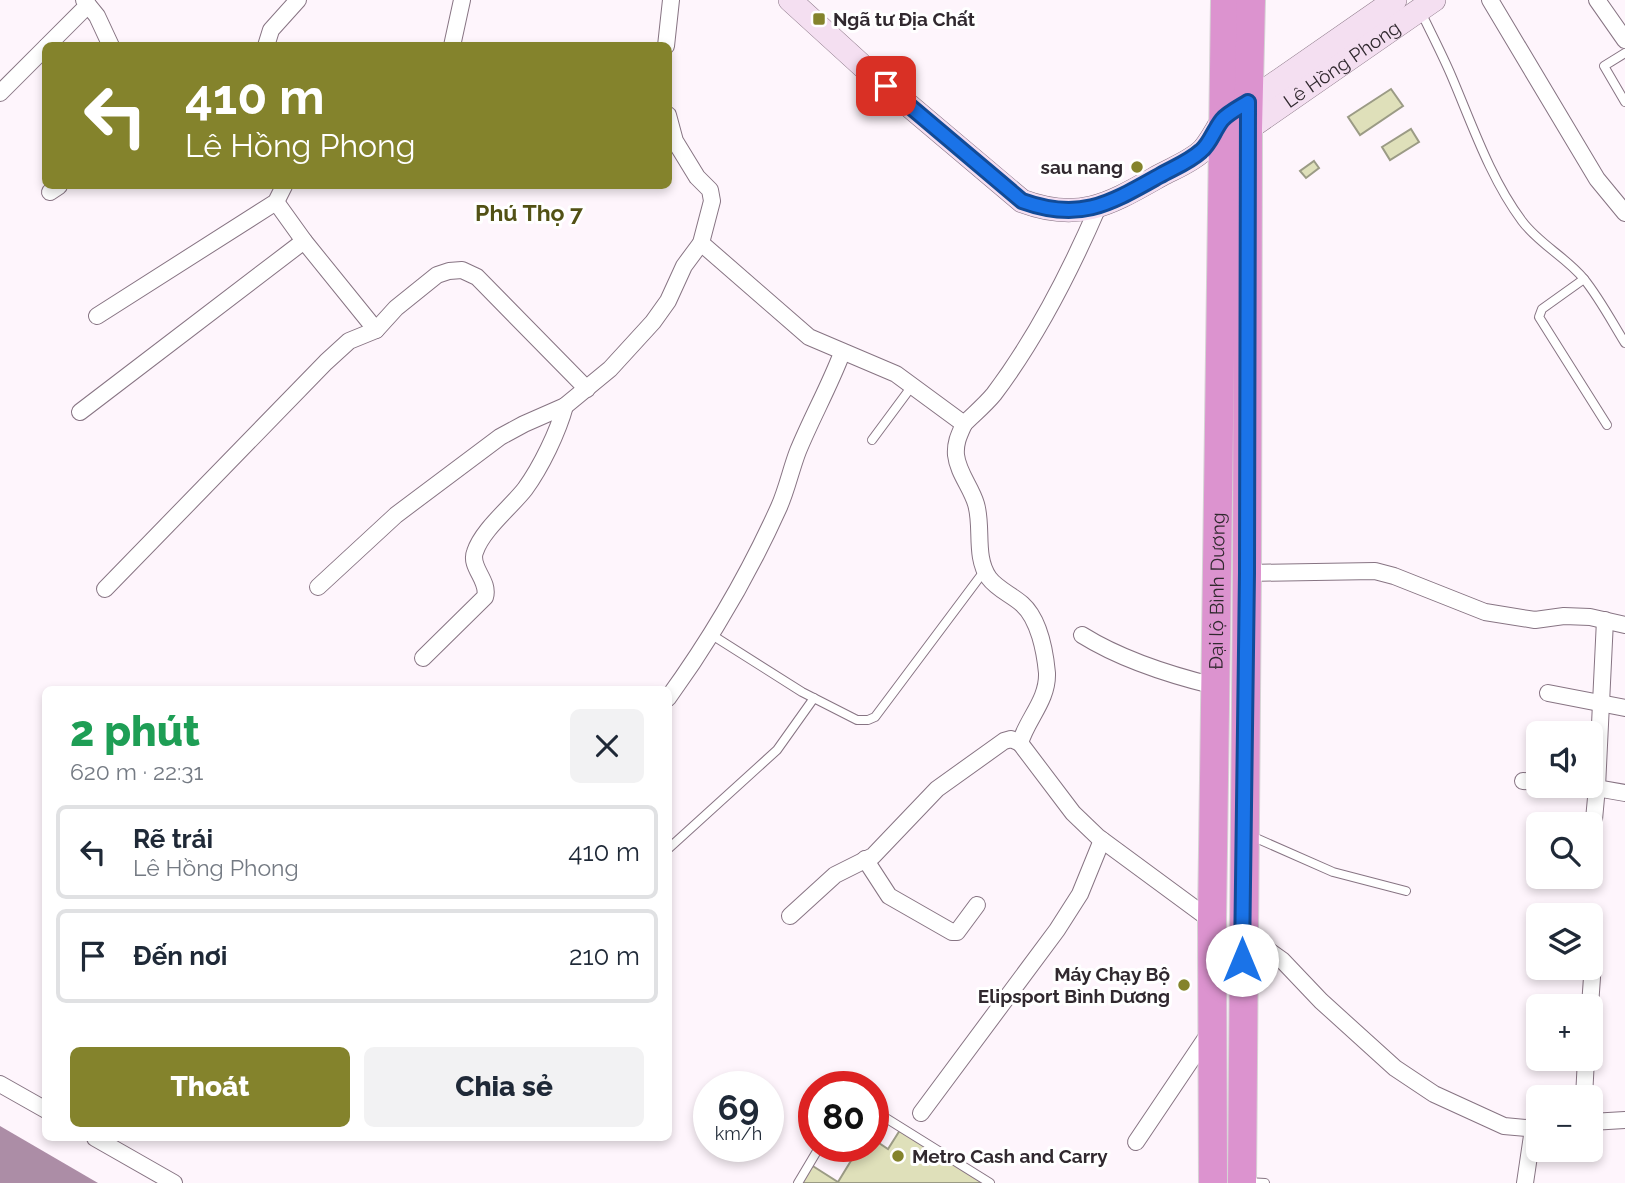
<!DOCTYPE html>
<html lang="vi">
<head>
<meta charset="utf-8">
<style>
	body { margin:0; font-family:Raleway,sans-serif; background:#f2f2f3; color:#1f2937; height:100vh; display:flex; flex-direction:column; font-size:26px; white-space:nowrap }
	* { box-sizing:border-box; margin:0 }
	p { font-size:23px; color:#747a83 }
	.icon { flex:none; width:38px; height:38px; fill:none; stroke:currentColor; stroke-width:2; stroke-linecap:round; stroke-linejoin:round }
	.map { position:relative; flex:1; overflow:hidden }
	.details { position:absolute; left:42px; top:686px; width:630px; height:455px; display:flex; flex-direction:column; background:#fff; border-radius:10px; box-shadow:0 4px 10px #0003 }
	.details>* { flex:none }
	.guide { position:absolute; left:42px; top:42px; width:630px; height:147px; border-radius:10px; box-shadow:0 4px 10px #0003; background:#84832c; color:#fff; overflow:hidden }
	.controls { position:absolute; left:1526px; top:721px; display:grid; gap:14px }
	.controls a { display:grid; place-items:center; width:77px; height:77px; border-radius:10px; background:#fff; box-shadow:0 4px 10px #0003; font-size:35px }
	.speed { position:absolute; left:693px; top:1071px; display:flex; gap:14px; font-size:35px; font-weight:700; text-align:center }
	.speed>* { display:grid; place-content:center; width:91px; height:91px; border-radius:50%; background:#fff; box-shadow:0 4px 10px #0003; line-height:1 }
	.speed small { font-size:18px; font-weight:400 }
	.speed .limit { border:10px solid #d22; background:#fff; color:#111 }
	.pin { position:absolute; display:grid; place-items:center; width:60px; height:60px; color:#fff; margin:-30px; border-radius:14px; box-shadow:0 4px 10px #0006 }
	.me { position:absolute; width:77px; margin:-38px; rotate:0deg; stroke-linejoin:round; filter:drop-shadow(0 0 5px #0008) }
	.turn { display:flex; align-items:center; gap:24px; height:147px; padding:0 28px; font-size:32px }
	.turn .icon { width:91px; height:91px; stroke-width:2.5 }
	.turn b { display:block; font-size:49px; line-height:60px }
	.round { display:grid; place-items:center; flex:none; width:74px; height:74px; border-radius:10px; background:#f2f2f3 }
	.head { display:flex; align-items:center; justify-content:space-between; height:119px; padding:0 28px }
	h1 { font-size:42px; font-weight:800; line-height:52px; color:#1e9e55 }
	.action { display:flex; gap:14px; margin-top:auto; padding:14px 28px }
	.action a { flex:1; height:80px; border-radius:10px; background:#84832c; color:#fff; font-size:28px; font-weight:800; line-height:80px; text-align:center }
	.action a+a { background:#f2f2f3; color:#1f2937 }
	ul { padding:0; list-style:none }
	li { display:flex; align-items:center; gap:21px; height:94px; margin:0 14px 10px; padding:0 14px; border:4px solid #e0e1e3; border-radius:10px }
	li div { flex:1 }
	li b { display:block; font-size:26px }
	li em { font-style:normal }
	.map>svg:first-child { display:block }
</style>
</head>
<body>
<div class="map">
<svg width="1625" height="1183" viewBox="0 0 1625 1183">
	<rect width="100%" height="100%" fill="#fef5fc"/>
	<path fill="#ac8da6" d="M0,1126l98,57h-98z"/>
	<g fill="#dfe0ba" stroke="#9b9b85" stroke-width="2">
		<path d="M1391,89l12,17 -43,29 -12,-18z"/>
		<path d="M1411,129l8,13 -29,18 -8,-13z"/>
		<path d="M1314,161l5,7 -13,10 -6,-7z"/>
		<path d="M900,1130l85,53h-191l14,-20 30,19 22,-36h13v-7l15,10z"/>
	</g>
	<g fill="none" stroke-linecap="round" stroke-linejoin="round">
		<defs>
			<g id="lane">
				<path d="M1421,12c10,21 21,42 30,63 21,49 39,103 71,146 17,23 44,36 62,58 16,20 28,43 41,64"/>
				<path d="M1625,53l-21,13 21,36"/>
				<path d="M1584,279l-42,30 -3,8 68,108"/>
				<path d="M872,440l40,-54"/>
				<path d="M712,635l90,57 55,28h11l7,-3 110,-147"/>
				<path d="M1249,835l84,37 73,19"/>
				<path d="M668,849l109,-99 37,-52"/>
				<path d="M873,1110l117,73"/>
				<path d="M1248,1182l17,1"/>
				<path d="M798,1183l22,-37"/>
			</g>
			<g id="street">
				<path d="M84,0l13,16 14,30"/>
				<path d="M1490,0l107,179 28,34"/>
				<path d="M1597,0l28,40"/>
				<path d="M47,46l41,-41"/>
				<path d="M266,46l5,-16 27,-30"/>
				<path d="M452,46l10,-46"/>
				<path d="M666,46l5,-46"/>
				<path d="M0,93l46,-46"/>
				<path d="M50,192l9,-6"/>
				<path d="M276,202l28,39 72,89"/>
				<path d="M701,243l108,94 87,37 68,50c10,-10 21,-19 30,-30 43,-57 76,-122 104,-187"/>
				<path d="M97,316l179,-114 8,-16"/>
				<path d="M80,412l224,-171"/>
				<path d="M964,424c-5,11 -9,19 -8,31 2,18 15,32 20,49 7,23 -2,53 13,74 8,11 23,17 33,26 17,15 23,48 25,69 1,27 -20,46 -27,70l53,70 25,24 114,84"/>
				<path d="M1247,573l128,-2 19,5 91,36 50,8 29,-4 26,1 35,8"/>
				<path d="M318,587l78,-72 104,-78 24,-13 41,-18 45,-37 43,-47 15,-21 16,-35 17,-23 11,-42 -2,-11 -13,-13 -22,-36 -7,-26"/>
				<path d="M105,589l221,-227 23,-21 27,-11 20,-22 41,-33 12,-4 13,-1 15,7 110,112"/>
				<path d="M1082,635c40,25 88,40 133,51"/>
				<path d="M423,658l62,-61c5,-16 -16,-30 -10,-45 7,-22 36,-45 50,-63 16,-22 33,-57 40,-83"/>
				<path d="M1548,693l77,15"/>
				<path d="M668,698c45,-62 80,-122 111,-191 8,-18 12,-38 19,-56 14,-34 31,-64 44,-98"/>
				<path d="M1523,781l15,1"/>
				<path d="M1585,786l40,7"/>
				<path d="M1591,852l6,-65 8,-167"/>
				<path d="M865,859l24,37 63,36h5l20,-27"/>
				<path d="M790,916l45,-41 38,-19 64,-67 67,-48 7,-2 9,4"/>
				<path d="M1242,932l40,28 39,41 74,67 39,26 70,32 34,3"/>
				<path d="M1590,1006l3,-43"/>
				<path d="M0,1084l46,26"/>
				<path d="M1584,1097l2,-38"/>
				<path d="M921,1113l136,-183 23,-36 22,-54"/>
				<path d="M1591,1122l34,-2"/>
				<path d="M95,1138l79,45"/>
				<path d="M1136,1142l74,-110"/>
				<path d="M1525,1183l8,-54"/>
			</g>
			<g id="secondary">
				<path d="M790,0l78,71 154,130c59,22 89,2 139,-26 13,-7 31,-14 42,-25 8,-9 14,-22 21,-32"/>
				<path d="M1248,102l147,-102"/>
				<path id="s1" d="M1248,129l186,-129"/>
			</g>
			<g id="highway">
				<path id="s2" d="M1213,1183l-1,-262 13,-921"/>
				<path d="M1242,1183l5,-610 1,-444 3,-129"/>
			</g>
		</defs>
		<use href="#lane" stroke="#877483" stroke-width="10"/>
		<use href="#street" stroke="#877483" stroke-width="18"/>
		<use href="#secondary" stroke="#877483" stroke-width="24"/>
		<use href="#highway" stroke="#d6d4d5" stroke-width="30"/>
		<use href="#lane" stroke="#fff" stroke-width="8"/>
		<use href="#street" stroke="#fff" stroke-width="16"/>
		<use href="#secondary" stroke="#f4dff1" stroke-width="23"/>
		<use href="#highway" stroke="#dc93cf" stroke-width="28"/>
	</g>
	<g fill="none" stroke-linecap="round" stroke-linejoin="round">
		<defs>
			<path id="route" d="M886,86l136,115c58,21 87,3 137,-25 14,-8 30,-14 42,-25 9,-7 13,-21 21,-31 6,-7 18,-13 26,-18l-1,471 -5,387"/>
		</defs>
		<use href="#route" stroke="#114b97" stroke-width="18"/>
		<use href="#route" stroke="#1a73e8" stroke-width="12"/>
	</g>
	<g fill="#84832c" stroke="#fff" stroke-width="2.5">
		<rect x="812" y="12" width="14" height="14" rx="3.5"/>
		<circle cx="1137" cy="167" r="7"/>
		<circle cx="1184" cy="985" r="7"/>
		<circle cx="898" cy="1156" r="7"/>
	</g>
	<g text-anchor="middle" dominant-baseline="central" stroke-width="6" stroke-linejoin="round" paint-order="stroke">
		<g font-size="19" font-weight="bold" fill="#31292f" stroke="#fff" text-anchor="start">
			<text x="833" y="19">Ngã tư Địa Chất</text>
			<text x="1123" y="167" text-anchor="end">sau nang</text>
			<text x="1170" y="974" text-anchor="end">Máy Chạy Bộ<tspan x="1170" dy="22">Elipsport Bình Dương</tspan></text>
			<text x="912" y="1156">Metro Cash and Carry</text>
		</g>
		<g font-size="19" fill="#31292f" stroke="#fff">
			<text stroke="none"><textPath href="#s1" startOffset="114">Lê Hồng Phong</textPath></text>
			<text stroke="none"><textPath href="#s2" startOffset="592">Đại lộ Bình Dương</textPath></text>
		</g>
		<g font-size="23" font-weight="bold" fill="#525115" stroke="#fff">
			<text x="529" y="212">Phú Thọ 7</text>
		</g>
	</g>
</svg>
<div class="controls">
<a><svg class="icon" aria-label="sound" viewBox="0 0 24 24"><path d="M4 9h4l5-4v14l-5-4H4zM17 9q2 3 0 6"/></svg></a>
<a><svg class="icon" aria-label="search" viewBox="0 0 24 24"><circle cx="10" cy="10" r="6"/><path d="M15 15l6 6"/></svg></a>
<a><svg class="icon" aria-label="layers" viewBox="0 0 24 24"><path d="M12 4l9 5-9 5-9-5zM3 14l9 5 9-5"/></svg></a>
<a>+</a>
<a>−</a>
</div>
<div class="speed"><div>69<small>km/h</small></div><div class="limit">80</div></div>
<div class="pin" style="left:886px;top:86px;background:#d93025"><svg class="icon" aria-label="arrive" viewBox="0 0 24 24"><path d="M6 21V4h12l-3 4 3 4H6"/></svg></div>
<svg class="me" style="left:1242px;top:960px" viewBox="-20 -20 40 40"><circle r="19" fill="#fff"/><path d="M0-13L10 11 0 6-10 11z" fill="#1a73e8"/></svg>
<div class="guide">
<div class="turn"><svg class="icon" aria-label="left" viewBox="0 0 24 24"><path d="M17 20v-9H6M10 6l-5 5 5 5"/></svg><div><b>410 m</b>Lê Hồng Phong</div></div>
</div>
<section class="details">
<div class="head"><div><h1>2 phút</h1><p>620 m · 22:31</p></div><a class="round"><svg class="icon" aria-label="close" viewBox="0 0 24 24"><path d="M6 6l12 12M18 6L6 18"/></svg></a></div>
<ul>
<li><svg class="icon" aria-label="left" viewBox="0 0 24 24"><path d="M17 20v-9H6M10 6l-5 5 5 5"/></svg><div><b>Rẽ trái</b><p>Lê Hồng Phong</p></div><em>410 m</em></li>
<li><svg class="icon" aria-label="arrive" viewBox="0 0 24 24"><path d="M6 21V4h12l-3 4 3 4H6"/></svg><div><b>Đến nơi</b></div><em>210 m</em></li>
</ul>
<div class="action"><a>Thoát</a><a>Chia sẻ</a></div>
</section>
</div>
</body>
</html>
